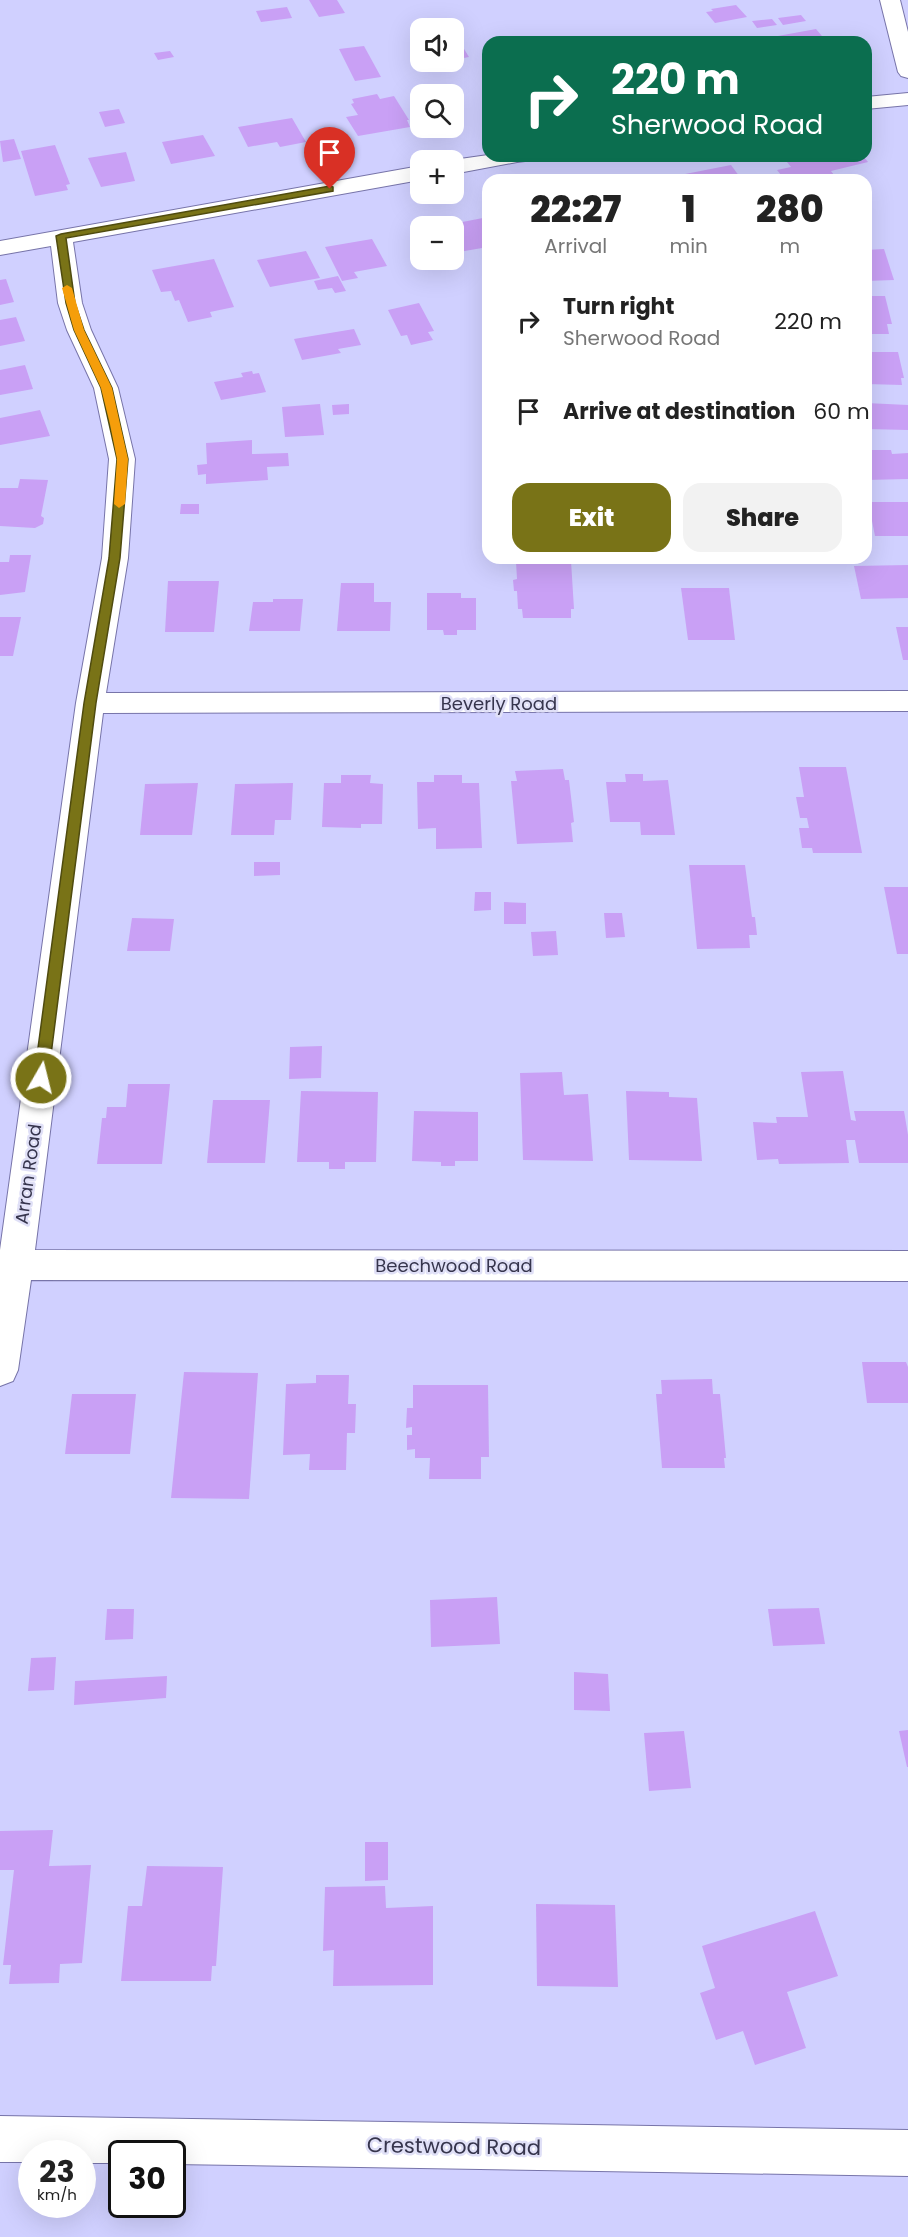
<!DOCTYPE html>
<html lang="en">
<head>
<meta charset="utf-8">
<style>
	body { margin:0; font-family:Poppins,sans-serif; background:#f2f2f2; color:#222; height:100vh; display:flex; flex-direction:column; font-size:22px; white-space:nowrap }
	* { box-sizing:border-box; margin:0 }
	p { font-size:20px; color:#767676 }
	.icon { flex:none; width:33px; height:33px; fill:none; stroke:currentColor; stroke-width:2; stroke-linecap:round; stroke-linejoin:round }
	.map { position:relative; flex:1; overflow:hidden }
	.side { position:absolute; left:482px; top:174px; width:390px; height:390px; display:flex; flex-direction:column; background:#fff; border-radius:18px; box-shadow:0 6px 24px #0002 }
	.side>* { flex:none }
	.hud { position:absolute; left:482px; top:36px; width:390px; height:126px; border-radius:18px; box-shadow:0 6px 24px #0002; background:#0b6e4f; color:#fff; overflow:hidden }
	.buttons { position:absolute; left:410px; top:18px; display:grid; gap:12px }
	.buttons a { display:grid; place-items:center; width:54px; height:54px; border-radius:12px; background:#fff; box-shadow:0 6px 24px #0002; font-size:30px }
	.speed { position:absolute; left:18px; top:2140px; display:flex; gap:12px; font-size:30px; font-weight:700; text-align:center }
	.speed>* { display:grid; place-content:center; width:78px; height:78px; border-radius:50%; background:#fff; box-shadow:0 6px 24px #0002; line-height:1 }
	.speed small { font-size:15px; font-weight:400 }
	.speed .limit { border:3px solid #111; border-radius:9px; background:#fff; color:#111 }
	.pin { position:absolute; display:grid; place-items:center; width:51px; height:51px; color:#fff; margin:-62px -26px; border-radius:50% 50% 50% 0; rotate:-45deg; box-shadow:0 0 6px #0007 }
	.pin .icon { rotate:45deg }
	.me { position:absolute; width:66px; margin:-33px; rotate:8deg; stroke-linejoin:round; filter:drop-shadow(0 0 4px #0008) }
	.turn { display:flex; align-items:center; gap:21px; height:126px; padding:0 30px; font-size:27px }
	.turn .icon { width:78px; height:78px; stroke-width:2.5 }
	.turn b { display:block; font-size:42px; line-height:51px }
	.eta { display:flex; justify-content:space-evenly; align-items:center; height:102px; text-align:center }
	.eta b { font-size:36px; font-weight:800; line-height:42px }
	.primary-button { display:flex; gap:12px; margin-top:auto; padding:12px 30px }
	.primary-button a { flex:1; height:69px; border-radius:18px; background:#797317; color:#fff; font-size:24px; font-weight:800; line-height:69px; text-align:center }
	.primary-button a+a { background:#f2f2f2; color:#222 }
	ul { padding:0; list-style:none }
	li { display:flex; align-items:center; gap:18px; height:90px; padding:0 30px }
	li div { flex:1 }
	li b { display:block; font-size:22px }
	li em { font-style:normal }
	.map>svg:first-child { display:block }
</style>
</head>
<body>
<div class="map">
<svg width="908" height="2237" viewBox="0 0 908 2237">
	<rect width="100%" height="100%" fill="#d0d0ff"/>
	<g fill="#c9a0f5">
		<path d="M309,0h28l8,13 -26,4z"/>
		<path d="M736,5l11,12 -32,6 -9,-11 7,-1 -2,-2z"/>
		<path d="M287,7l5,11 -31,4 -5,-11z"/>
		<path d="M801,15l5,6 -23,4 -5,-7z"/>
		<path d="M772,19l5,6 -20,3 -5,-7z"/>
		<path d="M816,29l11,13h-57l-3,-4z"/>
		<path d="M461,44l8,13 -16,3v-14z"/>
		<path d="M364,46l17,31 -26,4 -16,-32z"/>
		<path d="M170,51l4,6 -16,3 -4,-7z"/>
		<path d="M377,94l3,5 14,-3 15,24h-2l3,7 -52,9 -12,-19 12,-2 -7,-11 3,-1 -2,-4z"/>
		<path d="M119,109l6,14 -20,4 -6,-15z"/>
		<path d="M292,118l14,24 -26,5 -3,-5 -29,5 -10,-20z"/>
		<path d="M203,135l12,21 -44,8 -9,-22z"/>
		<path d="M14,139l7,20 -18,3 -3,-21z"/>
		<path d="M55,145l15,39 -4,1 2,5 -33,6 -14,-45z"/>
		<path d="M126,152l9,29 -34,6 -13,-29z"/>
		<path d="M789,156h74l5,6 -37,9 3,4 -15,3 2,2h-36l-8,-10 14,-3 -8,-10z"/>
		<path d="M731,165l11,15h-64l-3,-4z"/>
		<path d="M488,217v30l-35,6v-27h-13l-4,-6 13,-2 3,6z"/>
		<path d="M372,239l15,27 -33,6 4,6 -16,3 -17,-34z"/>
		<path d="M884,249l10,31 -28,1v-31z"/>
		<path d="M306,251l14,27 -50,9 -13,-27z"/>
		<path d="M214,259l20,48 -24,5 2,5 -24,5 -9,-22 -4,1 -4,-10 -10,1 -9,-22z"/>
		<path d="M338,276l8,15 -11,2 -3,-5 -14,2 -4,-9z"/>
		<path d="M6,279l8,23 -14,3v-25z"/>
		<path d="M866,296h19l7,28h-5l2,10h-23z"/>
		<path d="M419,303l15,28 -6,1 5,8 -22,5 -4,-10 -6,1 -13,-26z"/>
		<path d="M16,317l9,24 -25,5v-26z"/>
		<path d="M354,329l7,16 -23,4 3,4 -39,7 -8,-21z"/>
		<path d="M866,352h32l6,26h-3l1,7 -36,-1z"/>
		<path d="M25,365l8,24 -33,6v-25z"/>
		<path d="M252,371l1,3 6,-1 7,19 -45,8 -7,-18 29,-5 -2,-4z"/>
		<path d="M866,403l42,2v25l-42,-1z"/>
		<path d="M320,404l4,31 -39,2 -3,-30z"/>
		<path d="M349,404v10l-16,1 -1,-10z"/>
		<path d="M40,410l10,26 -50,9v-27z"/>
		<path d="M252,440v14l36,-1 1,13 -22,1 1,13 -62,4v-10l-8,1 -1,-10 10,-1 -1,-21z"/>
		<path d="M866,450h25l1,4 16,-1v26l-42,1z"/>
		<path d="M20,479l28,1 -7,36 3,2 -1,6 -8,4 -35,-2v-38h18z"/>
		<path d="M866,502h42v34h-33l-3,-15h-6z"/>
		<path d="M181,504h18v10h-19z"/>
		<path d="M10,555h21l-6,37 -25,3v-33h9z"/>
		<path d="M532,558l39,3 3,48h-3v9h-48l-1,-9h-4l-1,-18h-3l-1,-11 4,-1 -1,-17h16z"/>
		<path d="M908,565v33l-47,1 -7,-33z"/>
		<path d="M168,581h51l-5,51h-49z"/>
		<path d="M341,583h33v19h17l-1,29h-53z"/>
		<path d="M681,588h48l6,52h-47z"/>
		<path d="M427,593h34v5h15v32h-19v5h-13l-1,-5h-16z"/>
		<path d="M273,599h30l-3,32h-51l4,-29h20z"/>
		<path d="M0,617h21l-8,39h-13z"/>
		<path d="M896,627h12v33h-5z"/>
		<path d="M799,767h47l16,86h-49l-1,-5h-10l-3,-20h10l-2,-10h-7l-4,-21h8z"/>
		<path d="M563,769l2,11h4l5,42 -3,1 2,19 -56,2 -6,-63h6l-2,-10z"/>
		<path d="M625,774h18v7l25,-1 7,55h-34l-1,-13h-30l-4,-40h20z"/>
		<path d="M341,775h30l-1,8 13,1 -1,40h-21v4l-39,-1 2,-44h17z"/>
		<path d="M434,775h28v8h17l3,65 -46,1v-21l-18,1 -1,-47h17z"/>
		<path d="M198,783l-6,52h-52l5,-51z"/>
		<path d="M293,783l-2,37h-16l-1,15h-43l4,-51z"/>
		<path d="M254,862h26v13l-26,1z"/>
		<path d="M689,865h56l7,52h3l2,18h-8l1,13 -53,1z"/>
		<path d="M884,887h24v67h-11z"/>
		<path d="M475,892h16v18l-17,1z"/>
		<path d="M504,902l22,1v21h-22z"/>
		<path d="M604,913h18l3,24 -19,1z"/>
		<path d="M132,918l42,1 -4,32h-43z"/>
		<path d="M556,931l2,24 -25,1 -2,-24z"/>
		<path d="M322,1046l-1,32 -32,1 1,-32z"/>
		<path d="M843,1071l8,49 5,1 -2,-10h50l4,24v28h-49l-4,-23h-9l3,23 -70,1 -1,-5 -21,1 -4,-38 24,1 -1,-6h32l-7,-45z"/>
		<path d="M562,1072l2,23 24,-1 5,67 -70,-1 -3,-87z"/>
		<path d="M128,1084h42l-8,80h-65l5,-46h4l1,-11h19z"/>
		<path d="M301,1091l77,1 -2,70h-31v7h-16v-7h-32z"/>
		<path d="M626,1091l43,1v5l28,1 5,63 -73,-1z"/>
		<path d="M213,1100h57l-5,63h-58z"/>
		<path d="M414,1111l64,1v49h-23v5h-14v-4l-29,-1z"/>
		<path d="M862,1362h44l2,5v36h-41z"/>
		<path d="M184,1372l74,1 -9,126 -78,-1z"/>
		<path d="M316,1375h33l-1,29h8l-1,29h-8l-1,37h-37l1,-16 -27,1 3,-71 30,-1z"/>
		<path d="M712,1379l1,15h7l6,64h-2l1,10h-63l-6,-74h6l-1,-14z"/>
		<path d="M413,1385h75l1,72h-8v22h-52l1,-21h-15v-9l-8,1v-15h5v-8l-6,1 1,-20h6z"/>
		<path d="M72,1394h64l-6,60h-65z"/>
		<path d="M497,1597l3,47 -69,3 -1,-47z"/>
		<path d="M819,1608l6,36 -52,2 -5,-37z"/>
		<path d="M107,1609h27l-1,30 -28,1z"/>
		<path d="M56,1657l-2,33 -26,1 3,-33z"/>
		<path d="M574,1672l34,2 2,37 -36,-1z"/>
		<path d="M167,1676l-1,22 -92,7 1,-24z"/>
		<path d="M908,1730v37h-1l-8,-36z"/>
		<path d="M684,1731l7,57 -42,3 -5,-58z"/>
		<path d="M53,1830l-4,36 42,-1 -9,98 -22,1 -1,19 -50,1 2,-19h-8l11,-95h-14v-39z"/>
		<path d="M365,1842h23v38l-23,1z"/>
		<path d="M147,1866l76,1 -7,99h-4l-1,15h-90l7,-75h14z"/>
		<path d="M385,1886l1,22 47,-2v79l-100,1 1,-36 -11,1 2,-64z"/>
		<path d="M536,1904l79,1 3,82 -81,-1z"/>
		<path d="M815,1911l23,65 -51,16 19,56 -51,17 -12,-34 -27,9 -16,-47 15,-5 -13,-42z"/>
	</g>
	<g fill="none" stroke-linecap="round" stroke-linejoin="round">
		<defs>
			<g id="minor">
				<path d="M880,0h20l8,32v46l-7,-2 -3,-4z"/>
				<path d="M908,93v12l-42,4v-12z"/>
				<path d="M488,155v1h40l-3,5 -8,1 -64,12v-14z"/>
				<path d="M420,166v14l-347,62 9,61 9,27 27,58 17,71 -7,99 -22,135 802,-2v20l-805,2 -68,537 873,1v30l-877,-1 -13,90 -5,11 -13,5v-136l76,-547 26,-145 7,-99 -15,-71 -27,-58 -9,-27 -7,-57 -51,9v-14z"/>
				<path d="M0,2116l908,14v46l-736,-12v-10h-50v9h-40v-9h-50v8h-32z"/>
			</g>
		</defs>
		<use href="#minor" stroke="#7774a9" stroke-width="2"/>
		<use href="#minor" fill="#fff" fill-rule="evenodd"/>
	</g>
	<path fill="#797317" stroke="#4f4b0f" stroke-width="1.5" d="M330,186l3,1v4l-267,47 9,65 9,27 28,58 16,71 -8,99 -24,145 -48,375 -7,5 -7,-5 50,-375 25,-145 8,-99 -16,-71 -27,-58 -8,-27 -10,-67 5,-2z"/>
	<path fill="#f59e0b" d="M67,285l5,3 12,42 28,58 8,36 8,35 -3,45 -6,4 -5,-4 3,-45 -7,-35 -9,-36 -27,-58 -12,-42z"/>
	<g text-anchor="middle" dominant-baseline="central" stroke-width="5" stroke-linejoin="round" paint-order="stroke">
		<g font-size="18" fill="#36354d" stroke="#e0e0f7">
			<text x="499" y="703">Beverly Road</text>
			<text transform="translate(28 1174) rotate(-82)">Arran Road</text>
			<text x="454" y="1265">Beechwood Road</text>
		</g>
		<g font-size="21" fill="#36354d" stroke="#e0e0f7">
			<text transform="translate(454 2146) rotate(1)">Crestwood Road</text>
		</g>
	</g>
</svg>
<div class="buttons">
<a><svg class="icon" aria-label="sound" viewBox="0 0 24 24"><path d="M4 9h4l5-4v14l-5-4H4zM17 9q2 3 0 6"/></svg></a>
<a><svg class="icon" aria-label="search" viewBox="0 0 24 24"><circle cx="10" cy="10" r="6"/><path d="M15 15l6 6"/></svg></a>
<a>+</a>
<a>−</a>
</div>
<div class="speed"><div>23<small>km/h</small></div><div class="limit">30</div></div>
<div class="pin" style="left:330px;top:189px;background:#d93025"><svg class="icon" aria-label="arrive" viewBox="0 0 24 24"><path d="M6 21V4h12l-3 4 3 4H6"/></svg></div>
<svg class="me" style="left:41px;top:1078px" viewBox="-20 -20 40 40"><circle r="17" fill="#797317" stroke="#fff" stroke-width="3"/><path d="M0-11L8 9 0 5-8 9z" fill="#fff"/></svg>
<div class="hud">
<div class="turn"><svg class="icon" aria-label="right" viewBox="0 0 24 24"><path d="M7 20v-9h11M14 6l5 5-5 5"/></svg><div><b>220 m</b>Sherwood Road</div></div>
</div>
<section class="side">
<div class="eta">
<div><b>22:27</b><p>Arrival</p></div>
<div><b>1</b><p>min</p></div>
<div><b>280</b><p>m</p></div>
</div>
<ul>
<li><svg class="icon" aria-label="right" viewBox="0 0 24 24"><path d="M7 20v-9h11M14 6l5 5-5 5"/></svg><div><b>Turn right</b><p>Sherwood Road</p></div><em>220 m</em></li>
<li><svg class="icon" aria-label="arrive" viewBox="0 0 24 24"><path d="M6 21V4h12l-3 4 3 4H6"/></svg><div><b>Arrive at destination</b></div><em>60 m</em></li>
</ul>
<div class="primary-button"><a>Exit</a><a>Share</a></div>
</section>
</div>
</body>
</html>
